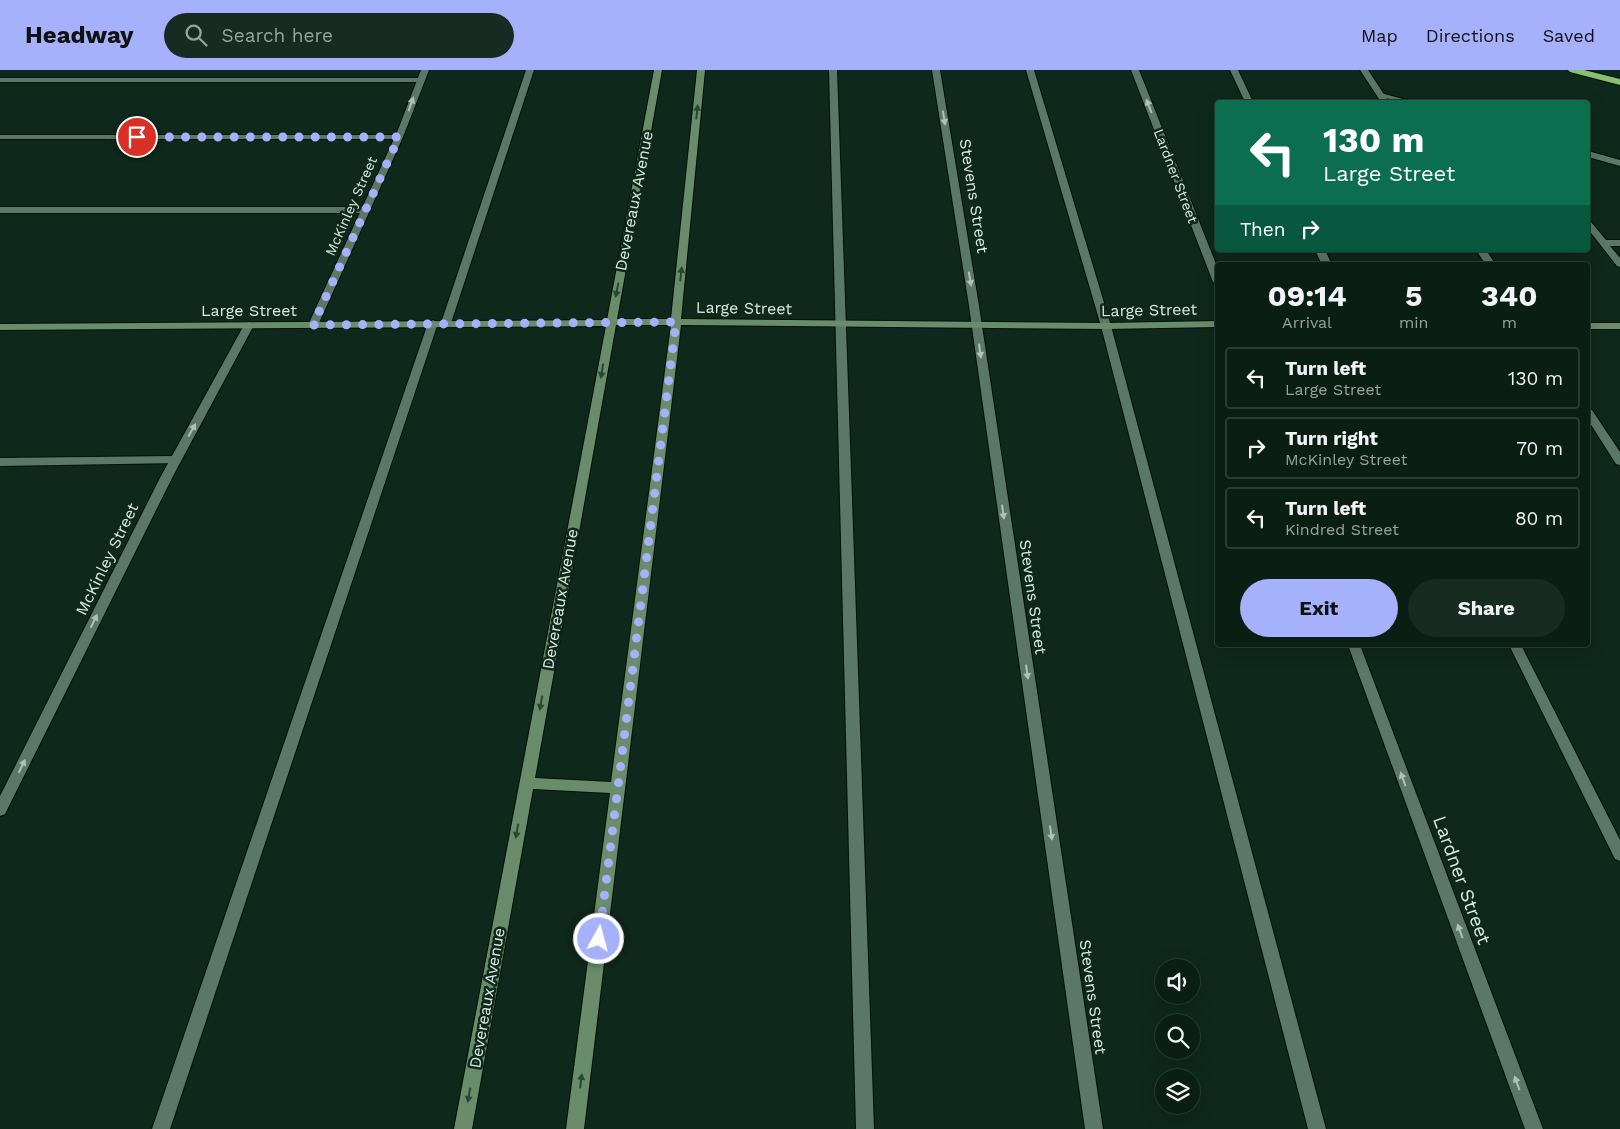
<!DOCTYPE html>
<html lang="en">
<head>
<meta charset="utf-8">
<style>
	body { margin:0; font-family:"Work Sans",sans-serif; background:#182b22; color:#f1f3f6; height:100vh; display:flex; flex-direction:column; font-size:19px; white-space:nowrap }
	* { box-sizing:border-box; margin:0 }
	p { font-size:16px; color:#99a2a0 }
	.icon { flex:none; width:28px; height:28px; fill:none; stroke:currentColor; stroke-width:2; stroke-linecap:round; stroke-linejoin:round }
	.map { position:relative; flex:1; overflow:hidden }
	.details { position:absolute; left:1215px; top:192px; width:375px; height:385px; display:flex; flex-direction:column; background:#0a1e14; border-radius:5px; box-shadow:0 5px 20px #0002,0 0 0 1px #2a3c34 }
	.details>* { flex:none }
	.banner { position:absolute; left:1215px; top:30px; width:375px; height:152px; border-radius:5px; box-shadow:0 5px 20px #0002,0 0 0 1px #2a3c34; background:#0b6e4f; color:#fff; overflow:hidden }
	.tools { position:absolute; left:1155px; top:889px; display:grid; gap:10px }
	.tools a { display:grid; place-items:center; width:45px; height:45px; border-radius:50%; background:#0a1e14; box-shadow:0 5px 20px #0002,0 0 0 1px #2a3c34; font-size:25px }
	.pin { position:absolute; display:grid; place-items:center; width:42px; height:42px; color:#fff; margin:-21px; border:2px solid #fff; border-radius:50%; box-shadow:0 1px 5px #0007 }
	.me { position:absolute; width:55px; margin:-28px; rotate:7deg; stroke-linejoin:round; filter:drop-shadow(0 0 4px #0008) }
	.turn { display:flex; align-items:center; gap:18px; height:105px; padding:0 25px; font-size:22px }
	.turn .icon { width:65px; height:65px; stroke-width:2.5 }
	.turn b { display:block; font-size:35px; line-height:42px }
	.then { display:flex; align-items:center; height:48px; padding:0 25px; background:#0003; gap:10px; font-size:19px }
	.eta { display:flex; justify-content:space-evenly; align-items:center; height:85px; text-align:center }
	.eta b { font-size:30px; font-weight:700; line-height:35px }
	.action { display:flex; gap:10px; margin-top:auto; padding:10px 25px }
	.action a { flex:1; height:58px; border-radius:30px; background:#a6b1fc; color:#111; font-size:20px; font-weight:700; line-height:58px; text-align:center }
	.action a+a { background:#182b22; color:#f1f3f6 }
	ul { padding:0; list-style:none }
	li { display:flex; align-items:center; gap:15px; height:62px; margin:0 10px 8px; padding:0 15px; border:2px solid #2a3c34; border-radius:5px }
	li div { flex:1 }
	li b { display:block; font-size:19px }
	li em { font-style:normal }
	header { display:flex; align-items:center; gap:30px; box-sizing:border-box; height:70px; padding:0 25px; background:#a6b1fc; color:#111 }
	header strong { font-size:24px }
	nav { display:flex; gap:28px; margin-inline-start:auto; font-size:18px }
	.search { width:350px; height:45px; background:#182b22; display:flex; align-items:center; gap:12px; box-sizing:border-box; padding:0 18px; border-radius:28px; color:#99a2a0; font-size:19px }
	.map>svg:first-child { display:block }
</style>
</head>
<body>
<header>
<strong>Headway</strong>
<div class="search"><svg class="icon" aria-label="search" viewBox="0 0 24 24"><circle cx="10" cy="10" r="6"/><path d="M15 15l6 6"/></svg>Search here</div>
<nav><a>Map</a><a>Directions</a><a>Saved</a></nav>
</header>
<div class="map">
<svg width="1620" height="1059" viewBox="0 0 1620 1059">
	<rect width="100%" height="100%" fill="#0e281b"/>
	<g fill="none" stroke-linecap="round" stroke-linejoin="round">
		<defs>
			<g id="lane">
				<path d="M526,0h8l-83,253 -1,2h-8l-1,-2z"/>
				<path d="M829,0h8l37,1059h-18z"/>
				<path d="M1026,0h8l77,256 215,803h-18l-207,-803z"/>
				<path d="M1230,0h8l15,32h-8z"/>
				<path d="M0,8h420l4,2 -4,2h-420z"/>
				<path d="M1377,22l37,10h-11l-26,-6z"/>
				<path d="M1588,81l32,9v6l-32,-9z"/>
				<path d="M0,137h365l4,3 -4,3h-365z"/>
				<path d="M1588,151l3,1 15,18h14v6h-10l10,12v9l-3,-1 -29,-37z"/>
				<path d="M1315,180h10l7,15h-10z"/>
				<path d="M433,250l5,3 -268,806h-18l276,-806z"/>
				<path d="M175,386l6,4 -2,3 -179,3v-8z"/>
				<path d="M1509,575h12l99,195v21l-5,-2z"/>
			</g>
			<g id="street">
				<path d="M421,0h8l-26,67 -85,188 -5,3 -5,-3 86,-186h-394v-4h396z"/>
				<path d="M932,0h8l39,236 124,823h-18l-116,-823z"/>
				<path d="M1131,0h8l79,199v16l-5,-3z"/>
				<path d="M1360,0h8l21,32h-8z"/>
				<path d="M1476,180h10l10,15h-10z"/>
				<path d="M249,252l5,3 -81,151 -168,338 -5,2v-20l161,-320 83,-151z"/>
				<path d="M1588,339l4,1 28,42v13l-4,-1 -28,-44z"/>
				<path d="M1348,575h12l183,484h-18z"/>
			</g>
			<g id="secondary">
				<path d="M654,0h8l-45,249h54l26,-249h8l-24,249 425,4 112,-2v6l-112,2 -425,-4 -97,804h-18l44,-336 -77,-4 -61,340h-18l152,-803 -606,4v-6l607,-4zM616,255h55l-60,457 -76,-4z"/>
				<rect x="1588" y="253" width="32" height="6"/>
			</g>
			<path id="highway" d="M1568,0h16l36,9v6l-50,-13z"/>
		</defs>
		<use href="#lane" stroke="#001106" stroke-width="2"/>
		<use href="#street" stroke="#001106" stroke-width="2"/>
		<use href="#secondary" stroke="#001106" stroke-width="2"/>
		<use href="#highway" stroke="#001106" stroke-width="2"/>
		<use href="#lane" fill="#5b7767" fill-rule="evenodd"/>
		<use href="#street" fill="#5b7767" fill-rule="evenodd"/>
		<use href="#secondary" fill="#698d6a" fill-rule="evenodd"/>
		<use href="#highway" fill="#89c070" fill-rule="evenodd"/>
	</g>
	<defs><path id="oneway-solid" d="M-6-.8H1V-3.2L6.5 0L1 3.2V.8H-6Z" transform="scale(1.25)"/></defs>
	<g fill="#afc2b7">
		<use href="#oneway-solid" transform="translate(411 34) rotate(-70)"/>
		<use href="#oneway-solid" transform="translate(1149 36) rotate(-111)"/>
		<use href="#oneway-solid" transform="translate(944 48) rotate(81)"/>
		<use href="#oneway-solid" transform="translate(970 209) rotate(81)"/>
		<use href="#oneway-solid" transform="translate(980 281) rotate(82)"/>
		<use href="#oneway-solid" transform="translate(192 360) rotate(-61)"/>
		<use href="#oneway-solid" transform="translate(1003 442) rotate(82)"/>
		<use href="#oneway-solid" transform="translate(94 551) rotate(-64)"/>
		<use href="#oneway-solid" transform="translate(1027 602) rotate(82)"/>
		<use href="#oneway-solid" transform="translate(22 696) rotate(-64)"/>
		<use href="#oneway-solid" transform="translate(1403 709) rotate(-110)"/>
		<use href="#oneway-solid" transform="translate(1051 763) rotate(82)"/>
		<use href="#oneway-solid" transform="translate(1460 861) rotate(-110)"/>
		<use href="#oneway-solid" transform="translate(1517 1013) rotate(-110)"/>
	</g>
	<g fill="#294633">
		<use href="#oneway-solid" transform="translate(697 42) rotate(-84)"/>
		<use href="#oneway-solid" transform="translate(681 204) rotate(-84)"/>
		<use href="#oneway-solid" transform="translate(617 220) rotate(101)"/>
		<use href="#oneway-solid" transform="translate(602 301) rotate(100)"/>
		<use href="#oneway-solid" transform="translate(541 633) rotate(100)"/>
		<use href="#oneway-solid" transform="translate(517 761) rotate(100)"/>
		<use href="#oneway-solid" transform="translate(581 1011) rotate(-83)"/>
		<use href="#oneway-solid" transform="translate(469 1025) rotate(100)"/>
	</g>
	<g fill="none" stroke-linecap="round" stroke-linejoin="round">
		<path stroke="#a6b1fc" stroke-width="9" stroke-dasharray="0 16.2" d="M137,67h262l-86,188 363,-3 -77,617"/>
	</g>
	<g text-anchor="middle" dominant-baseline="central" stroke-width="5" stroke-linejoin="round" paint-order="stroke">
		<g font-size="14" fill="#dcebe2" stroke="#0e281b">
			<text transform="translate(1176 106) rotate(69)">Lardner Street</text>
			<text transform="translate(351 136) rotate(-66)">McKinley Street</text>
		</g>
		<g font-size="16" fill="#dcebe2" stroke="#0e281b">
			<text transform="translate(974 126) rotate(81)">Stevens Street</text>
			<text transform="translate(634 131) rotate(-79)">Devereaux Avenue</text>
			<text transform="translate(744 238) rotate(1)">Large Street</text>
			<text x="249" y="240">Large Street</text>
			<text transform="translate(1149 240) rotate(-1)">Large Street</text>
			<text transform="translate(107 489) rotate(-64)">McKinley Street</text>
			<text transform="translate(1033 527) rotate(82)">Stevens Street</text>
			<text transform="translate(560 529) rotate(-80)">Devereaux Avenue</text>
			<text transform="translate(1093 927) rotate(82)">Stevens Street</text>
			<text transform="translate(487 928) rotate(-80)">Devereaux Avenue</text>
		</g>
		<g font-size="19" fill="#dcebe2" stroke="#0e281b">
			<text transform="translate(1462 810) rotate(70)">Lardner Street</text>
		</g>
	</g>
</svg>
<div class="tools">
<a><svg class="icon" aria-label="sound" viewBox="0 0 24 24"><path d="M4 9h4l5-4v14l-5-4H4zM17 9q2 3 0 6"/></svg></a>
<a><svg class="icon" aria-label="search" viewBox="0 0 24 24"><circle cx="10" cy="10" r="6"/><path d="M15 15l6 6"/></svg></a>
<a><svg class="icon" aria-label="layers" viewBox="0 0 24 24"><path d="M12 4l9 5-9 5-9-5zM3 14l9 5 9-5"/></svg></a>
</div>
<div class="pin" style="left:137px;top:67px;background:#d93025"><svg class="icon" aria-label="arrive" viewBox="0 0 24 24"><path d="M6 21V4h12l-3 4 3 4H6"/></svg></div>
<svg class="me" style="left:599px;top:869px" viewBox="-20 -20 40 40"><circle r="17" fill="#a6b1fc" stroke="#fff" stroke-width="3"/><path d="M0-11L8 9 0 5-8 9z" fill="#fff"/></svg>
<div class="banner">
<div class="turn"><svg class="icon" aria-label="left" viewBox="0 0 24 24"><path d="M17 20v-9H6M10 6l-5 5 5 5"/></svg><div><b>130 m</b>Large Street</div></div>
<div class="then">Then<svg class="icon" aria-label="right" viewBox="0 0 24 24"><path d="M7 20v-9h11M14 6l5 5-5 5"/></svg></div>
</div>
<section class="details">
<div class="eta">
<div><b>09:14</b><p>Arrival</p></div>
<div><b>5</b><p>min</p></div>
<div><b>340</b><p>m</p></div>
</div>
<ul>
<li><svg class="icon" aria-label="left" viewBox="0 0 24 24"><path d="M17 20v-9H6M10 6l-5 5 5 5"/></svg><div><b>Turn left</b><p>Large Street</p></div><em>130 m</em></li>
<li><svg class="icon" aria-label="right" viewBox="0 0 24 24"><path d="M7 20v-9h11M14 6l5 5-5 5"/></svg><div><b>Turn right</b><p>McKinley Street</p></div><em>70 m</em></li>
<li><svg class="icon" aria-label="left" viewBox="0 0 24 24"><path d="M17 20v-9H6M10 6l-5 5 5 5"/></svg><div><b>Turn left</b><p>Kindred Street</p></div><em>80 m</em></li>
</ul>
<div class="action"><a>Exit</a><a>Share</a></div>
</section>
</div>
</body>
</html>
